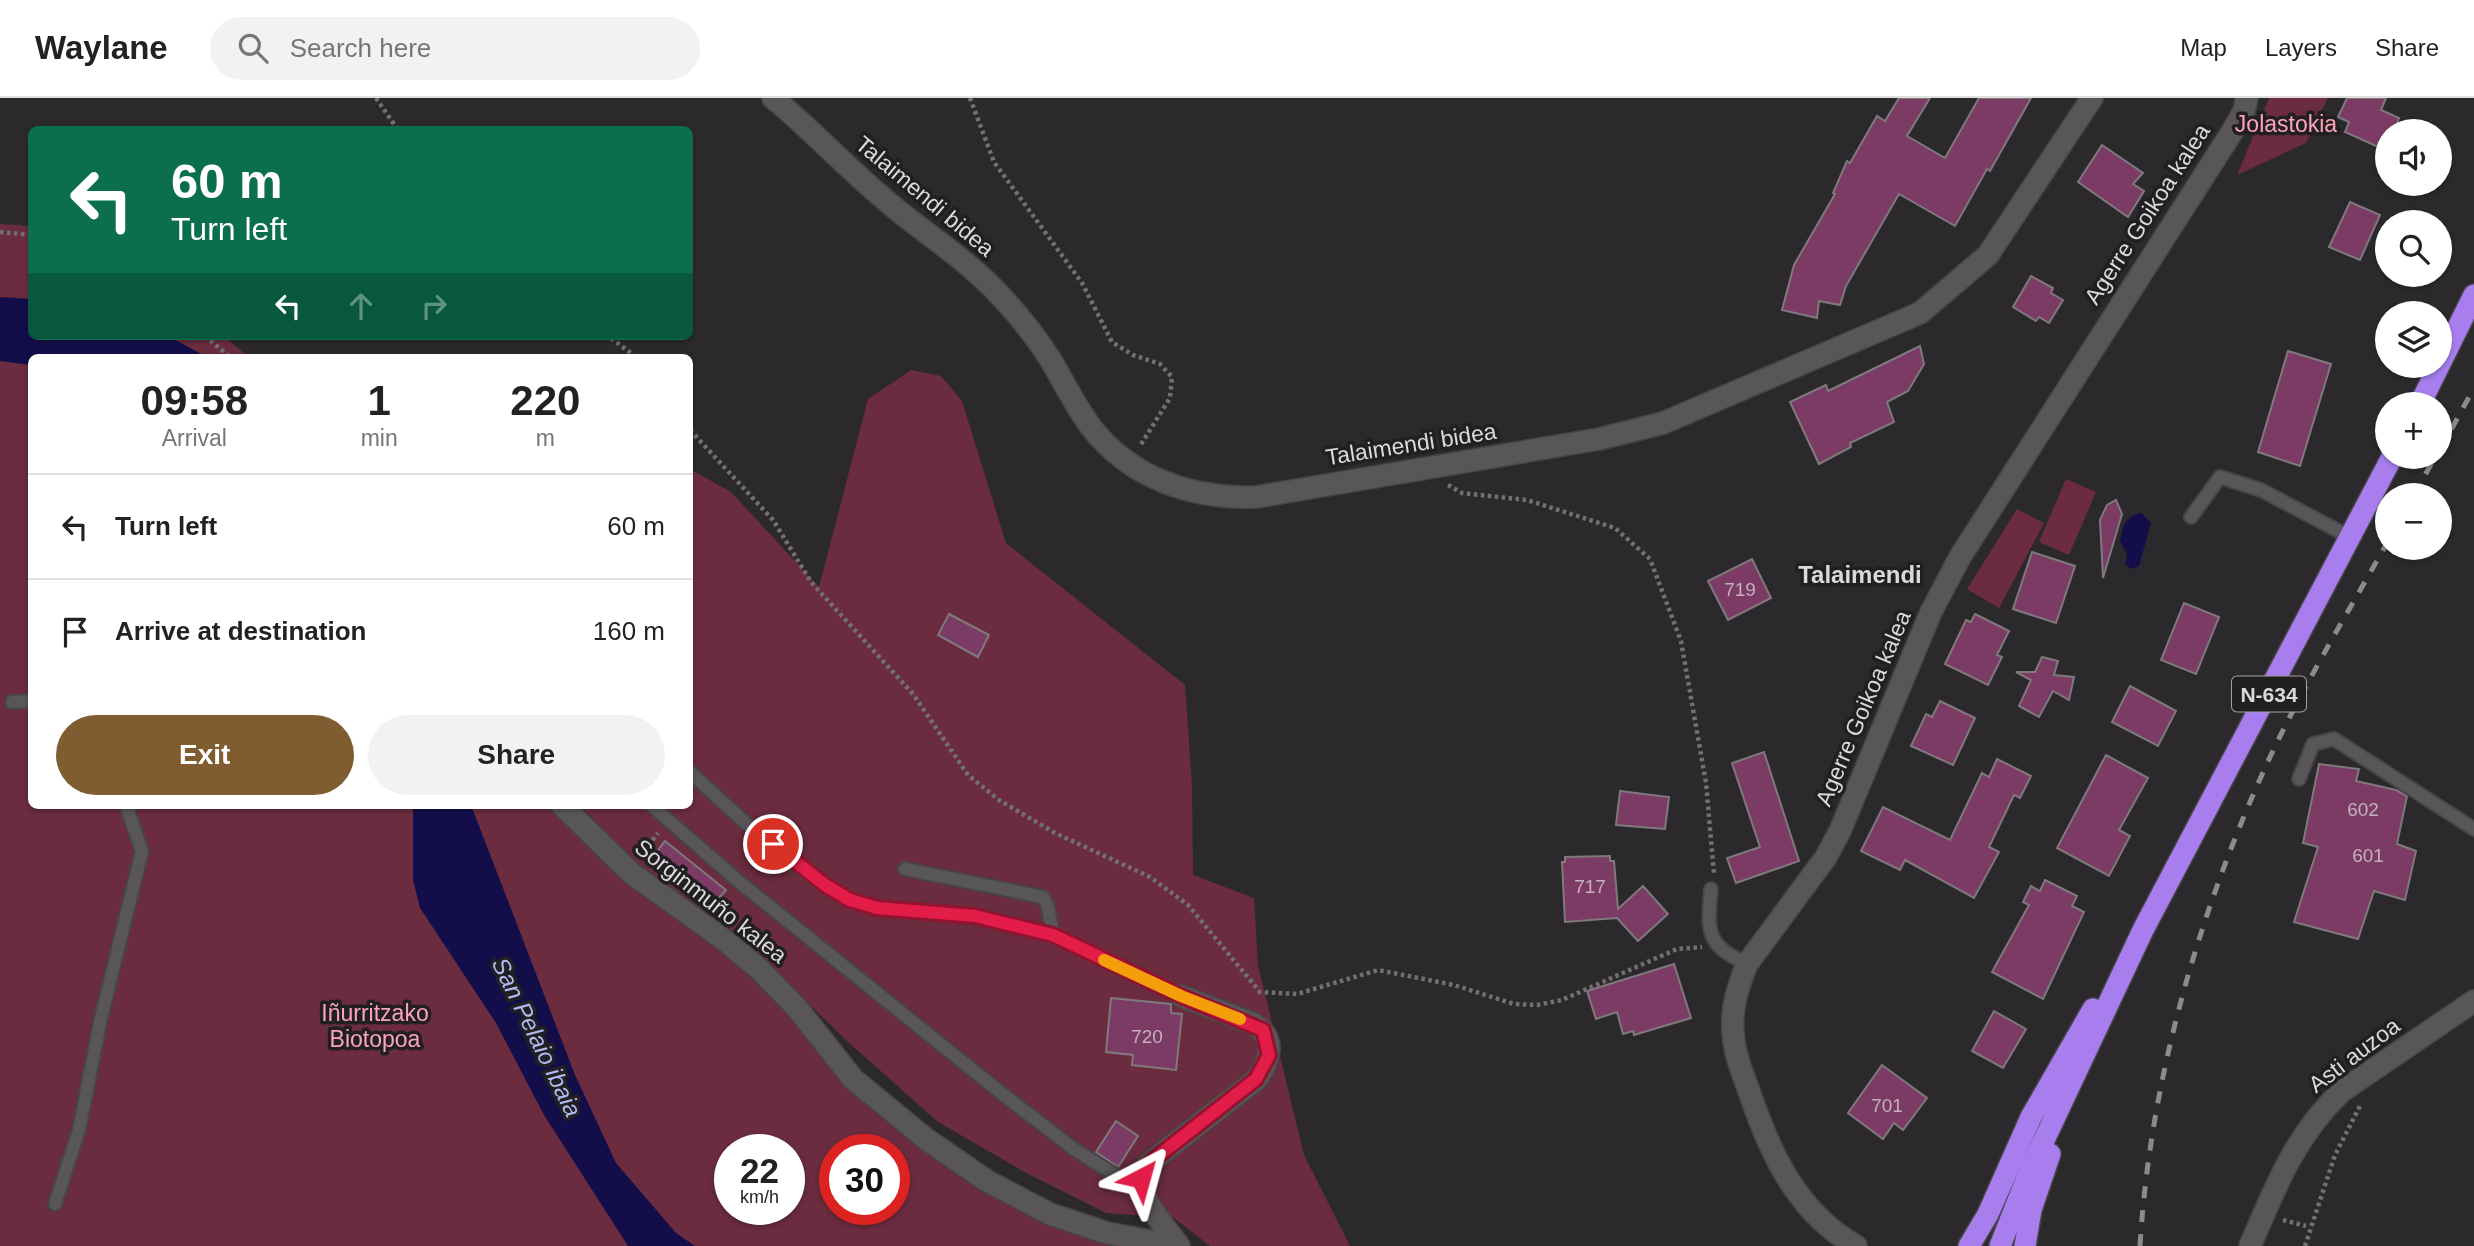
<!DOCTYPE html>
<html lang="en">
<head>
<meta charset="utf-8">
<style>
	body { margin:0; font-family:Helvetica,sans-serif; background:#f2f2f2; color:#222; height:100vh; display:flex; flex-direction:column; font-size:26px; white-space:nowrap }
	* { box-sizing:border-box; margin:0 }
	p { font-size:23px; color:#767676 }
	.icon { flex:none; width:38px; height:38px; fill:none; stroke:currentColor; stroke-width:2; stroke-linecap:round; stroke-linejoin:round }
	.map { position:relative; flex:1; overflow:hidden }
	.drawer { position:absolute; left:28px; top:256px; width:665px; height:455px; display:flex; flex-direction:column; background:#fff; border-radius:10px; box-shadow:0 2px 5px #0004 }
	.drawer>* { flex:none }
	.guide { position:absolute; left:28px; top:28px; width:665px; height:214px; border-radius:10px; box-shadow:0 2px 5px #0004; background:#0b6e4f; color:#fff; overflow:hidden }
	.fabs { position:absolute; left:2375px; top:21px; display:grid; gap:14px }
	.fabs a { display:grid; place-items:center; width:77px; height:77px; border-radius:50%; background:#fff; box-shadow:0 2px 5px #0004; font-size:35px }
	.speed { position:absolute; left:714px; top:1036px; display:flex; gap:14px; font-size:35px; font-weight:700; text-align:center }
	.speed>* { display:grid; place-content:center; width:91px; height:91px; border-radius:50%; background:#fff; box-shadow:0 2px 5px #0004; line-height:1 }
	.speed small { font-size:18px; font-weight:400 }
	.speed .limit { border:10px solid #d22; background:#fff; color:#111 }
	.pin { position:absolute; display:grid; place-items:center; width:60px; height:60px; color:#fff; margin:-30px; border:4px solid #fff; border-radius:50%; box-shadow:0 2px 7px #0007 }
	.me { position:absolute; width:77px; margin:-38px; rotate:39deg; stroke-linejoin:round; filter:drop-shadow(0 0 5px #0008) }
	.turn { display:flex; align-items:center; gap:24px; height:147px; padding:0 28px; font-size:32px }
	.turn .icon { width:91px; height:91px; stroke-width:2.5 }
	.turn b { display:block; font-size:49px; line-height:60px }
	.lanes { display:flex; align-items:center; height:66px; padding:0 28px; background:#0003; justify-content:center; gap:35px; direction:ltr }
	.lanes .off { opacity:.35 }
	.eta { display:flex; justify-content:space-evenly; align-items:center; height:119px; text-align:center }
	.eta b { font-size:42px; font-weight:600; line-height:49px }
	.action { display:flex; gap:14px; margin-top:auto; padding:14px 28px }
	.action a { flex:1; height:80px; border-radius:42px; background:#805d30; color:#fff; font-size:28px; font-weight:600; line-height:80px; text-align:center }
	.action a+a { background:#f2f2f2; color:#222 }
	ul { padding:0; list-style:none }
	li { display:flex; align-items:center; gap:21px; height:105px; padding:0 28px; border-top:2px solid #e0e0e0 }
	li div { flex:1 }
	li b { display:block; font-size:26px }
	li em { font-style:normal }
	header { display:flex; align-items:center; gap:42px; box-sizing:border-box; height:98px; padding:0 35px; background:#fff; border-bottom:2px solid #e0e0e0 }
	header strong { font-size:33px }
	nav { display:flex; gap:38px; margin-inline-start:auto; font-size:24px }
	.search { width:490px; height:63px; background:#f2f2f2; display:flex; align-items:center; gap:18px; box-sizing:border-box; padding:0 24px; border-radius:38px; color:#767676; font-size:26px }
	.map>svg:first-child { display:block }
</style>
</head>
<body>
<header>
<strong>Waylane</strong>
<div class="search"><svg class="icon" aria-label="search" viewBox="0 0 24 24"><circle cx="10" cy="10" r="6"/><path d="M15 15l6 6"/></svg>Search here</div>
<nav><a>Map</a><a>Layers</a><a>Share</a></nav>
</header>
<div class="map">
<svg width="2474" height="1148" viewBox="0 0 2474 1148">
	<rect width="100%" height="100%" fill="#2b292c"/>
	<g fill="#6a2c3e" fill-rule="evenodd">
		<path d="M2269,0h59l-22,45 -69,32z"/>
		<path d="M0,126l31,2 1,110h192l24,21h-216v448h525c67,57 139,111 203,172 46,44 85,96 129,141 62,63 150,112 236,128h-1125zM730,1052h59v59h-59zM835,1052h59v59h-59z"/>
		<path d="M911,272l30,6 21,25 44,142 179,142 7,100 1,90 61,23 4,67 46,190 46,91h-140l-36,-28 -68,-5 -80,-40 -88,-51 -91,-81 -110,-107 -101,-71 -56,-58h110v-336l41,23 88,95 49,-188z"/>
		<path d="M2066,381l30,13 -27,63 -30,-13z"/>
		<path d="M2017,411l27,14 -45,85 -32,-19z"/>
	</g>
	<g fill="#130e4a">
		<path d="M0,199l31,2 1,37h136l39,21h-175l-1,8 -31,-4z"/>
		<path d="M2141,415l10,10 -12,43 -8,3 -6,-5 2,-9 -7,-14c3,-14 5,-25 21,-28z"/>
		<path d="M413,707h58l104,270 41,88 60,70 19,13h-67l-84,-131 -48,-92 -76,-115 -7,-28z"/>
	</g>
	<g fill="#7b3b65" stroke="#7e7a7c" stroke-width="2">
		<path d="M1899,0h31l-23,38 38,22 34,-60h52l-41,73 -3,-2 -32,57 -56,-32 -53,92 -6,19 -21,-4 -2,17 -35,-8 12,-45 41,-71 -2,-1 14,-32 3,2 27,-47 8,5z"/>
		<path d="M2347,0h39l-5,12 18,8 -5,13h-7v20l-42,-19 4,-10 -11,-5z"/>
		<path d="M2102,47l41,28 -10,11 11,7 -16,26 -50,-35z"/>
		<path d="M2350,104l30,13 -20,45 -31,-13z"/>
		<path d="M2031,178l22,12 -2,5 12,7 -14,23 -10,-6 -3,4 -23,-14z"/>
		<path d="M1920,248l4,18 -16,27 -21,11 7,20 -44,21 1,4 -32,17 -29,-62 36,-17 2,6z"/>
		<path d="M2288,253l43,13 -31,102 -42,-14z"/>
		<path d="M2116,402l6,14 -19,64 -3,-58 7,-15z"/>
		<path d="M2032,454l43,14 -19,57 -43,-14z"/>
		<path d="M1752,461l19,39 -43,22 -20,-39z"/>
		<path d="M2184,505l35,14 -23,57 -35,-14z"/>
		<path d="M949,516l40,21 -11,22 -40,-22z"/>
		<path d="M1975,516l34,17 -12,24 5,2 -14,28 -43,-21 21,-44 5,2z"/>
		<path d="M2042,559l16,4 -4,14 20,2 -5,23 -16,-9 -14,26 -20,-11 12,-26 -15,-8h19z"/>
		<path d="M2130,588l46,25 -18,35 -46,-24z"/>
		<path d="M1940,603l35,17 -22,47 -42,-19 15,-32 6,3z"/>
		<path d="M1764,654l35,109 -63,22 -9,-25 33,-11 -28,-84z"/>
		<path d="M2106,657l42,23 -29,52 11,6 -21,40 -52,-28z"/>
		<path d="M1997,661l34,17 -11,22 -6,-3 -25,52 10,5 -25,46 -69,-38 -5,10 -39,-19 22,-44 67,33 32,-67 7,4z"/>
		<path d="M2319,666l40,5 -3,12 40,9 11,6 -10,48 19,7 -11,49 -31,-9 -16,48 -64,-17 24,-75 -15,-4z"/>
		<path d="M1620,693l49,6 -4,32 -49,-4z"/>
		<path d="M665,743l61,49 -18,20 -59,-48z"/>
		<path d="M1610,758v5h4l4,48 25,-23 25,28 -30,27 -21,-23 -52,4 -3,-60h3v-5z"/>
		<path d="M2045,782l32,16 -5,10 12,6 -41,87 -51,-27 37,-67 -6,-3 8,-16 9,5z"/>
		<path d="M1674,866l17,54 -57,17 -1,-4 -10,3 -6,-22 -21,7 -9,-28z"/>
		<path d="M1111,900l60,6v9l11,1 -6,56 -44,-5 1,-10 -27,-3z"/>
		<path d="M1994,913l32,18 -23,39 -31,-17z"/>
		<path d="M1882,967l45,33 -24,32 -9,-7 -11,16 -35,-26z"/>
		<path d="M1116,1023l22,15 -20,31 -22,-15z"/>
	</g>
	<g fill="none" stroke-linecap="round" stroke-linejoin="round">
		<defs>
			<g id="lane">
				<path d="M2191,419l29,-40 41,13 89,47"/>
				<path d="M12,604l20,-1"/>
				<path d="M690,674c37,34 118,112 162,129 43,16 91,9 137,17 68,13 129,48 192,78"/>
				<path d="M2299,681l14,-35 21,-5 140,90"/>
				<path d="M651,707l87,76 267,215 69,53 71,45"/>
				<path d="M905,771l138,28 5,10 5,28"/>
				<path d="M1711,791c-4,43 -5,56 36,75"/>
				<path d="M55,1106l24,-74 22,-112 41,-167 -16,-46"/>
			</g>
			<g id="street">
				<path d="M773,0c38,31 72,68 110,100 35,31 74,54 107,87 23,23 43,47 60,74 14,23 25,47 41,68 40,52 102,72 165,70l343,-58 64,-16 257,-110 68,-58 104,-157"/>
				<path d="M562,707l69,68 96,69 32,27 38,39 56,71 73,60 61,42 63,33 57,19 71,13"/>
				<path d="M1179,1148c-16,-23 -49,-54 -31,-82l109,-85c13,-19 20,-40 -3,-55l-73,-28"/>
				<path d="M1856,1148c-59,-34 -85,-91 -106,-152 -7,-20 -16,-40 -17,-62 -2,-24 5,-46 14,-68l79,-107 14,-26 91,-219 29,-55 272,-425 12,-21 3,-13"/>
				<path d="M2250,1148c25,-58 45,-111 92,-155l132,-90"/>
			</g>
			<g id="highway">
				<path d="M2420,306l54,-109"/>
				<path d="M1969,1148l19,-32 43,-97 62,-108"/>
				<path d="M2000,1148l30,-76 113,-240 249,-473"/>
				<path d="M2025,1148l6,-36 19,-56"/>
			</g>
		</defs>
		<use href="#lane" stroke="#484548" stroke-width="16"/>
		<use href="#street" stroke="#484548" stroke-width="24"/>
		<use href="#highway" stroke="#484548" stroke-width="24"/>
		<g stroke="#727073" stroke-width="4.5" stroke-dasharray="3.5 3.5" stroke-linecap="butt">
			<path d="M376,0l22,32"/>
			<path d="M970,0l24,64 88,121 30,59 21,13 27,9 12,13 -2,21 -30,48"/>
			<path d="M0,134l32,3"/>
			<path d="M205,238l25,21"/>
			<path d="M597,238l15,3 24,18"/>
			<path d="M690,332l83,90 38,62 102,112 55,81 31,25 56,33 95,44 38,28 72,87 37,2 81,-24 76,15 60,19 23,1 25,-5 115,-51 25,-2"/>
			<path d="M1448,387l14,8 65,7 88,28 35,31 31,82 25,142 8,91"/>
			<path d="M640,759l18,-24"/>
			<path d="M2283,1122l23,6"/>
			<path d="M2305,1148l30,-91 26,-51"/>
		</g>
		<use href="#lane" stroke="#595659" stroke-width="12"/>
		<use href="#street" stroke="#595659" stroke-width="21"/>
		<use href="#highway" stroke="#a87eee" stroke-width="21"/>
		<g stroke="#8c8a8c" stroke-width="5" stroke-dasharray="12 12" stroke-linecap="butt">
			<path d="M2440,352l34,-62"/>
			<path d="M2414,397l21,-38"/>
			<path d="M2140,1148c10,-167 60,-338 130,-489 35,-74 77,-143 117,-214"/>
		</g>
	</g>
	<g fill="none" stroke-linecap="round" stroke-linejoin="round">
		<defs>
			<path id="route" d="M773,746l52,41 25,15 27,8 98,8 78,19 128,61 82,34 6,25 -13,24 -108,85 -7,14"/>
		</defs>
		<use href="#route" stroke="#92132f" stroke-width="18"/>
		<use href="#route" stroke="#e11d48" stroke-width="12"/>
		<path stroke="#f59e0b" stroke-width="12" d="M1104,862l77,36 59,23"/>
	</g>
	<g text-anchor="middle" dominant-baseline="central" stroke-width="7" stroke-linejoin="round" paint-order="stroke">
		<g font-size="19" fill="#c3b2be">
			<text x="1740" y="491">719</text>
			<text x="2363" y="711">602</text>
			<text x="2368" y="757">601</text>
			<text x="1590" y="788">717</text>
			<text x="1147" y="938">720</text>
			<text x="1887" y="1007">701</text>
		</g>
		<rect fill="#221f22" stroke="#a4a1a4" stroke-width="2" x="2232" y="578.5" width="74" height="35" rx="5"/>
		<g font-size="21" font-weight="bold" fill="#dbd9db">
			<text x="2269" y="596">N-634</text>
		</g>
		<g font-size="23" fill="#fba3b8" stroke="#221f22">
			<text x="2286" y="26">Jolastokia</text>
			<text x="375" y="915">Iñurritzako<tspan x="375" dy="26">Biotopoa</tspan></text>
		</g>
		<g font-size="23" fill="#dbd9db" stroke="#221f22">
			<text transform="translate(925 98) rotate(40)">Talaimendi bidea</text>
			<text transform="translate(2147 116) rotate(-57)">Agerre Goikoa kalea</text>
			<text transform="translate(1411 346) rotate(-9)">Talaimendi bidea</text>
			<text transform="translate(1863 610) rotate(-67)">Agerre Goikoa kalea</text>
			<text transform="translate(711 803) rotate(38)">Sorginmuño kalea</text>
			<text transform="translate(2354 957) rotate(-37)">Asti auzoa</text>
		</g>
		<g font-size="24" font-weight="bold" fill="#dbd9db" stroke="#221f22">
			<text x="1860" y="476">Talaimendi</text>
		</g>
		<g font-size="24" font-style="italic" fill="#b1baf3" stroke="#221f22">
			<text transform="translate(537 939) rotate(64)">San Pelaio ibaia</text>
		</g>
	</g>
</svg>
<div class="fabs">
<a><svg class="icon" aria-label="sound" viewBox="0 0 24 24"><path d="M4 9h4l5-4v14l-5-4H4zM17 9q2 3 0 6"/></svg></a>
<a><svg class="icon" aria-label="search" viewBox="0 0 24 24"><circle cx="10" cy="10" r="6"/><path d="M15 15l6 6"/></svg></a>
<a><svg class="icon" aria-label="layers" viewBox="0 0 24 24"><path d="M12 4l9 5-9 5-9-5zM3 14l9 5 9-5"/></svg></a>
<a>+</a>
<a>−</a>
</div>
<div class="speed"><div>22<small>km/h</small></div><div class="limit">30</div></div>
<div class="pin" style="left:773px;top:746px;background:#d93025"><svg class="icon" aria-label="arrive" viewBox="0 0 24 24"><path d="M6 21V4h12l-3 4 3 4H6"/></svg></div>
<svg class="me" style="left:1141px;top:1080px" viewBox="-20 -20 40 40"><path d="M0-17L14 15 0 8-14 15z" fill="#e11d48" stroke="#fff" stroke-width="4"/></svg>
<div class="guide">
<div class="turn"><svg class="icon" aria-label="left" viewBox="0 0 24 24"><path d="M17 20v-9H6M10 6l-5 5 5 5"/></svg><div><b>60 m</b>Turn left</div></div>
<div class="lanes"><svg class="icon" aria-label="left" viewBox="0 0 24 24"><path d="M17 20v-9H6M10 6l-5 5 5 5"/></svg><svg class="icon off" aria-label="ahead" viewBox="0 0 24 24"><path d="M12 20V5M6 11l6-6 6 6"/></svg><svg class="icon off" aria-label="right" viewBox="0 0 24 24"><path d="M7 20v-9h11M14 6l5 5-5 5"/></svg></div>
</div>
<section class="drawer">
<div class="eta">
<div><b>09:58</b><p>Arrival</p></div>
<div><b>1</b><p>min</p></div>
<div><b>220</b><p>m</p></div>
</div>
<ul>
<li><svg class="icon" aria-label="left" viewBox="0 0 24 24"><path d="M17 20v-9H6M10 6l-5 5 5 5"/></svg><div><b>Turn left</b></div><em>60 m</em></li>
<li><svg class="icon" aria-label="arrive" viewBox="0 0 24 24"><path d="M6 21V4h12l-3 4 3 4H6"/></svg><div><b>Arrive at destination</b></div><em>160 m</em></li>
</ul>
<div class="action"><a>Exit</a><a>Share</a></div>
</section>
</div>
</body>
</html>
